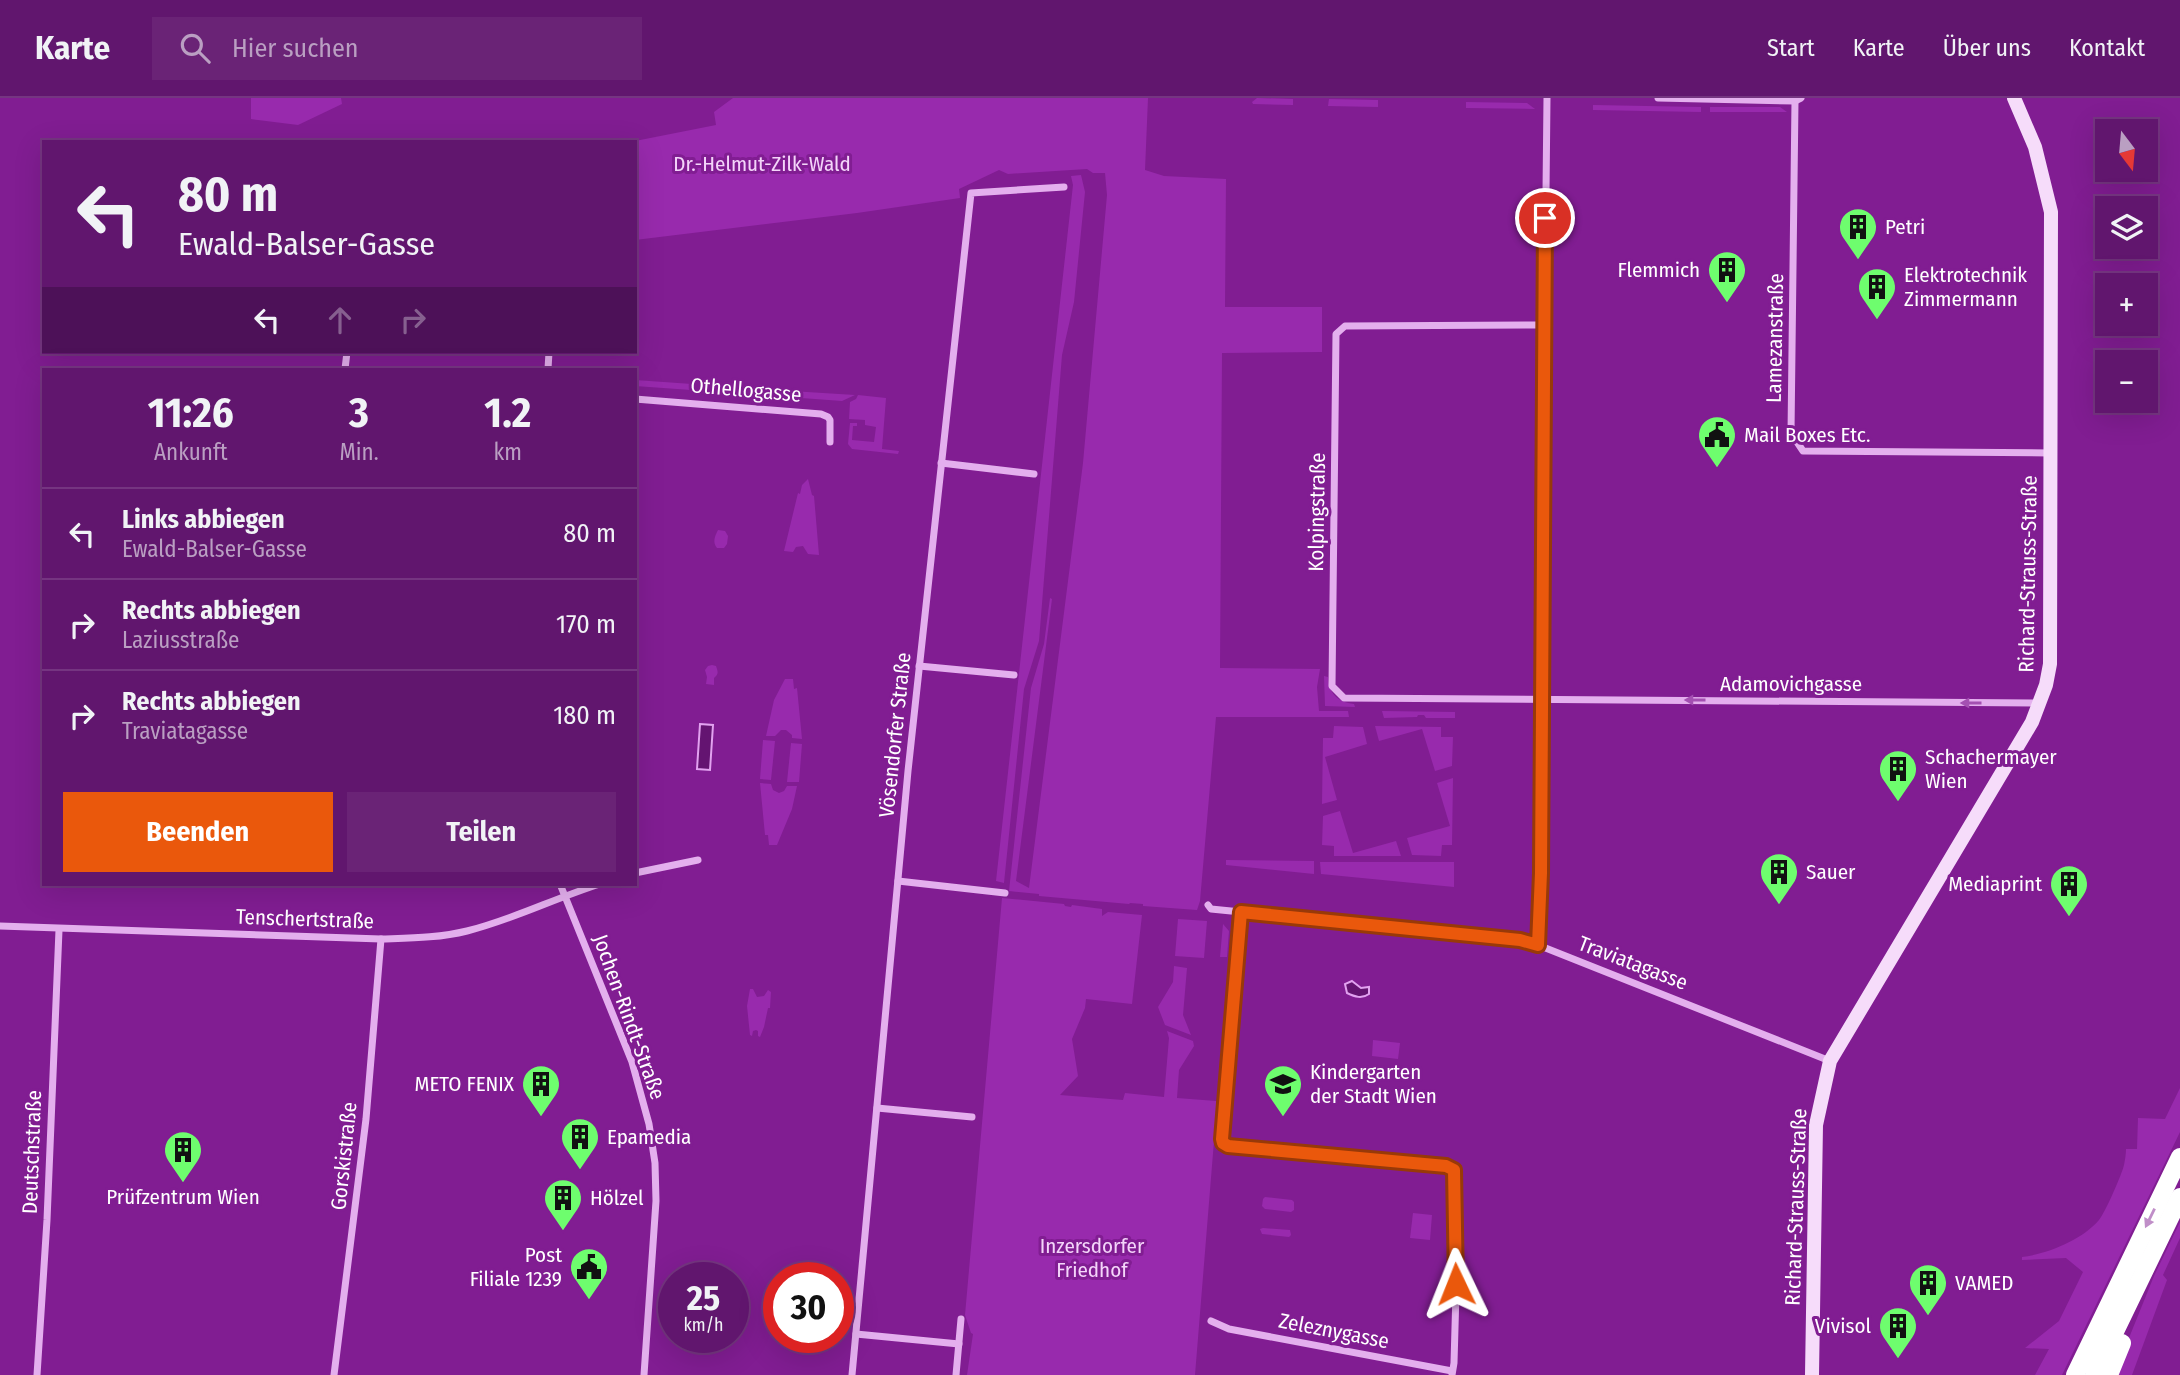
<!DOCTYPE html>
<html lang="de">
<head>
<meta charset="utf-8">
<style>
	body { margin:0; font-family:"Fira Sans Condensed",sans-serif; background:#6a2376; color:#f1f3f6; height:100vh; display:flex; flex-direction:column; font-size:26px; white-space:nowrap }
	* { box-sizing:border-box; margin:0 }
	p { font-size:23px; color:#ba9fc2 }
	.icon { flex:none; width:38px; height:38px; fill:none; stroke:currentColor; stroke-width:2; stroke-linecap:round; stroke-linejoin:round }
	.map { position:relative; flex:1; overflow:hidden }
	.panel { position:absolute; left:42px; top:270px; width:595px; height:518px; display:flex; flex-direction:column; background:#61166e; border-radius:0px; box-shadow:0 7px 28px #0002,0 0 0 2px #753581 }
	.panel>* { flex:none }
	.guide { position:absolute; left:42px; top:42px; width:595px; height:214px; border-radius:0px; box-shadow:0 7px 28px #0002,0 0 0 2px #753581; background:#61166e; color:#f1f3f6; overflow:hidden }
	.needle { width:46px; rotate:164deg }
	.fabs { position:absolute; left:2095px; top:21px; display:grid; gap:14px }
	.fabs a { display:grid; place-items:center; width:63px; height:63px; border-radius:0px; background:#61166e; box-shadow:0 7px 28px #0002,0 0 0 2px #753581; font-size:35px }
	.speed { position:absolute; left:658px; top:1164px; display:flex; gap:14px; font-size:35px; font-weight:700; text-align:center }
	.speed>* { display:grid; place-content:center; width:91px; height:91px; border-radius:50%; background:#61166e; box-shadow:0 7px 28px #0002,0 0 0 2px #753581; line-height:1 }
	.speed small { font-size:18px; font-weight:400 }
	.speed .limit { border:10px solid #d22; background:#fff; color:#111 }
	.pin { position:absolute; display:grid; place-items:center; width:60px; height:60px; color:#fff; margin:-30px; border:4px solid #fff; border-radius:50%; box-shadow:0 2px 7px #0007 }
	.me { position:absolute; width:77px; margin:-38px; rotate:358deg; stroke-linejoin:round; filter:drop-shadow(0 0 5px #0008) }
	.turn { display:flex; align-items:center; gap:24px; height:147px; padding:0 21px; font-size:32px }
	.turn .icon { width:91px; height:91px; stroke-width:2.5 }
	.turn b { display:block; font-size:49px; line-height:60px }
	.lanes { display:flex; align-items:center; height:66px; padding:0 21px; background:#0003; justify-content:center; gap:35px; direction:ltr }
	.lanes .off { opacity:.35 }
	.eta { display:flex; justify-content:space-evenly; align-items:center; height:119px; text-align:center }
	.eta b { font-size:42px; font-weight:700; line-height:49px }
	.cta { display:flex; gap:14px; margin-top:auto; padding:14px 21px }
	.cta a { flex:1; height:80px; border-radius:0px; background:#ea580c; color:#fff; font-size:28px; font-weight:700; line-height:80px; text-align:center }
	.cta a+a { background:#6a2376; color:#f1f3f6 }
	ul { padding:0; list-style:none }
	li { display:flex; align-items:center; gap:21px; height:91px; padding:0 21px; border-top:2px solid #753581 }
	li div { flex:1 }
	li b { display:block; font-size:26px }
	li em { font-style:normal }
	header { display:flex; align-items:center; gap:42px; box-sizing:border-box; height:98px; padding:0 35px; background:#61166e; border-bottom:2px solid #753581 }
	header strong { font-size:33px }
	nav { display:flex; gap:38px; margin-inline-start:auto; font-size:24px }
	.search { width:490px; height:63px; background:#6a2376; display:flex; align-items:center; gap:18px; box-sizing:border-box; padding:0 24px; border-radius:0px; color:#ba9fc2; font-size:26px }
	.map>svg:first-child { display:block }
</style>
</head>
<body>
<header>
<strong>Karte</strong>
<div class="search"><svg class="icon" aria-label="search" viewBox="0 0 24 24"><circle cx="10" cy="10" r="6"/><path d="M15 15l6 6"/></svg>Hier suchen</div>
<nav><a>Start</a><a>Karte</a><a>Über uns</a><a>Kontakt</a></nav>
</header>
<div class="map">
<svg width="2180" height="1277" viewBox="0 0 2180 1277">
	<rect width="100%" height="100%" fill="#811d92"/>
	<g fill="#982aad">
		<path d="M251,0h90l1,6 -44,21 -47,-6z"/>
		<path d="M733,0h415l-3,72 19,6 62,3 -1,128h97v45l-100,1 -2,315 100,1 -3,18 2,24h29l1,6h-133l-16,184 -3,9 -54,-4v-2l-13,-1 -1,1 -90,-8v-2l-30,-3 22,-203 13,-44 6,-46 2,1 -36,282 13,7 54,-425 24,-268 -2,-22h-12l-6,-4 -79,5 -9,-4 -40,19 1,9 -103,15 -222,27v-98h-5l86,-17 -2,-13z"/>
		<path d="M1257,0l36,1v6l-40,-1 -1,-2z"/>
		<path d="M1329,1l49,1v7l-50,-1z"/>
		<path d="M1466,4l61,1 8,6 -69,-1z"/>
		<path d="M1593,7l108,2v5l-108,-2z"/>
		<path d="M1710,9h70l7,5h-77z"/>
		<path d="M1081,77l4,17 -11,110 -12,53 -23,286 -15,48 -20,194 -8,-2 77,-696 -2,-9z"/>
		<path d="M635,282l57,4 -1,6 -56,-4z"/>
		<path d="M775,292l80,5 -13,6 -68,-5z"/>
		<path d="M858,297l28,3 -4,51 17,2 -1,3 -46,-5 -4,-5 2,-21h7v3h-4l-1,14 22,2 2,-15 -11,-2v-5l-16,-1 1,-17 6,-3z"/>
		<path d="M808,381l4,16 2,1 5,59 -11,-1 -5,-8 -7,1 -3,5 -9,-1 14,-58 2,1 2,-9z"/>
		<path d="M718,432l7,1 3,5 -1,8 -3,4h-7c-5,-6 -2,-12 1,-18z"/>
		<path d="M712,567l4,1c2,6 3,8 -2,12v7l-8,-1 1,-7 -2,-7 3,-4z"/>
		<path d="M1324,578l4,1c1,17 10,25 26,27l1,3 -30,-1z"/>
		<path d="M785,581h8l1,10 3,-1 5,51 -10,-1v-3l-6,-5h-5l-6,6h-9l8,-36z"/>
		<path d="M1382,613l73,1v6h-29l-2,-3h-6l-1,2 -33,1z"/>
		<path d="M1334,628l29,1 4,17 -42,13 12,43 -15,4 1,-66h10z"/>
		<path d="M1375,628l66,1v10h12l-1,29 -17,5 -13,-42 -43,12z"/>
		<path d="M763,642l12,1 -4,39 -11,-1z"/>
		<path d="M791,645l11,1 -3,38h-12z"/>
		<path d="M1453,680l-1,67h-10l-1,11 -29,-1 -5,-17 43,-12 -13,-43z"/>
		<path d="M760,685l11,1 2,6 6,3 5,-2 3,-5h10l-5,23 -15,36h-8l-1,-10h-3z"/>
		<path d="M1340,713l13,42 43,-12 5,15h-67v-10l-12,-1 1,-29z"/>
		<path d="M1226,762l88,1v13l-88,-9z"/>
		<path d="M1320,764h134v25l-133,-13z"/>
		<path d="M1002,800l62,6 1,2 6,1 1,-2 30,4v7l6,-4 34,3 -10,89 -46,-5 -1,9 -13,31 6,37 -18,19 63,5 2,-7 39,4 5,-59 -2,-7 26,10 1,5 -15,24 -2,28 39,3 1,3 -22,271h-228l6,-41 -2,-1 -6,-18z"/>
		<path d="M1178,821l29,2 -3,37 -29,-2z"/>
		<path d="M1223,826l6,7 -2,26h-7z"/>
		<path d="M1174,868l13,2 -4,47 8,20 -26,-10 -7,-18 15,-25z"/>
		<path d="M750,891h3l4,8 7,-1 4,-6 3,2 -1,16h-2l-4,19 -4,10 -2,-1v-5l-2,-1 -3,1 -1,5 -2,-1 -3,-29z"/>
		<path d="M1373,942l27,3 -2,16 -26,-3z"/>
		<path d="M2180,990v44l-118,243h-27l14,-26 -24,-1 34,-27 24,-49 -17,-14 -44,2v-3c25,-3 60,-17 77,-37 6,-7 23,-46 25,-55 1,-5 2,-11 2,-16h11l1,-31 27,1z"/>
		<path d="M1265,1099l27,3 2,2v8l-3,2 -26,-3 -3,-3 1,-7z"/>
		<path d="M1413,1115l19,2 -2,25 -20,-2z"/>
		<path d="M2180,1124v16l-17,37 4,5 -35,95h-18l40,-99z"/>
		<path d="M1263,1130l27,2 1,5 -2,2 -27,-3 -2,-5z"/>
	</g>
	<g fill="#641471" stroke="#e2a2f0" stroke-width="2">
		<path d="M700,626l13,1 -3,45 -13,-1z"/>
		<path d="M1352,883l9,7 8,-1v7c-7,5 -14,3 -22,-1l-2,-9z"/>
	</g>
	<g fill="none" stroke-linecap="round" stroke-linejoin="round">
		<g stroke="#e4afee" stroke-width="7">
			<path d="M1658,0l137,3 6,-3"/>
			<path d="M1795,3l-4,332 12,18 247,2"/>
			<path d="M1544,227l-199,1 -9,8 -4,352 12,12 696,5"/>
			<path d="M345,271l2,-17"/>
			<path d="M548,271l1,-17"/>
			<path d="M635,301l186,15 7,3 2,3v22"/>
			<path d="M941,365l93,11"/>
			<path d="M919,568l95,9"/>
			<path d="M635,775l63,-13"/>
			<path d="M898,783l107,12"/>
			<path d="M560,786l72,178 17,62 6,39 1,38 -12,174"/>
			<path d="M1208,807l3,4 30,3 279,28 18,5 292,116"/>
			<path d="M1241,814l-19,227 1,4 5,3 218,20 8,4v76l3,11 -3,106 -2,12"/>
			<path d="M0,828l381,13c29,-1 58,-1 86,-8 45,-11 88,-33 133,-47"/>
			<path d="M1538,847l9,-847"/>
			<path d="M877,1010l95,9"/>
			<path d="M1211,1223l18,8 223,42"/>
			<path d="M856,1236l103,10"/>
			<path d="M37,1277l10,-155 12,-290"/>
			<path d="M334,1277l32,-256 15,-180"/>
			<path d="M852,1277l56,-604 63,-578 93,-6"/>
			<path d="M956,1277l5,-56"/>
		</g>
		<path stroke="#f6dcfa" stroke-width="14" d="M1812,1277l4,-250 14,-64 202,-339 14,-37 4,-21 1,-452 -16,-65 -21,-49"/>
		<g stroke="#fff" stroke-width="18">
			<path d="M2075,1277l105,-218"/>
			<path d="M2094,1277l86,-178"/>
			<path d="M2109,1277l13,-32"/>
		</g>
	</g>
	<defs><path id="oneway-solid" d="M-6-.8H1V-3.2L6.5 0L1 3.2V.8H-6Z" transform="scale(1.75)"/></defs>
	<g fill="#a450b2">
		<use href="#oneway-solid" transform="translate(1695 602) rotate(-180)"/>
		<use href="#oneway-solid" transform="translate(1971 605) rotate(-180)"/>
	</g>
	<use fill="#c08ec8" href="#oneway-solid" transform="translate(2150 1120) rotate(116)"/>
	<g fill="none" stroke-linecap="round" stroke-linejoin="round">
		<defs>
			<path id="route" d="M1456,1186l-2,-114 -8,-4 -218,-20 -5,-3 -1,-4 19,-227 279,28 18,5 3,-72 4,-655"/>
		</defs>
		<use href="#route" stroke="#983908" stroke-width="18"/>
		<use href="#route" stroke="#ea580c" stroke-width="12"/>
	</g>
	<defs>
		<symbol id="building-pin" viewBox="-11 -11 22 30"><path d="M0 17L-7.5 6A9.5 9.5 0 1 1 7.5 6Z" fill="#6efd6e" stroke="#811d92"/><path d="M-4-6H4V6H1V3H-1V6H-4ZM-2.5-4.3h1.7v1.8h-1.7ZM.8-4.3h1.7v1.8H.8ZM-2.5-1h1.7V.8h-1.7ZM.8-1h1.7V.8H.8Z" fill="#111"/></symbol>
		<symbol id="civic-pin" viewBox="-11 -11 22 30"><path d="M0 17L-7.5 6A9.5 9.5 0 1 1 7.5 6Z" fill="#6efd6e" stroke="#811d92"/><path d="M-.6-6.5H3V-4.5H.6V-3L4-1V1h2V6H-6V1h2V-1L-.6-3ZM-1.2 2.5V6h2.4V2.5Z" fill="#111"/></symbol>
		<symbol id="school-pin" viewBox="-11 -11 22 30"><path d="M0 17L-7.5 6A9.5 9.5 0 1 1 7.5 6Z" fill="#6efd6e" stroke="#811d92"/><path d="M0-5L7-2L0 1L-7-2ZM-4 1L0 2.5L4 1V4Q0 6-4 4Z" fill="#111"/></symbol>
	</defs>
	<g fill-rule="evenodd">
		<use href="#building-pin" x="1836" y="107" width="44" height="60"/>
		<use href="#building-pin" x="1705" y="150" width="44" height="60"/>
		<use href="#building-pin" x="1855" y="167" width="44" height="60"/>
		<use href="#civic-pin" x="1695" y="315" width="44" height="60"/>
		<use href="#building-pin" x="1876" y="649" width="44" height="60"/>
		<use href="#building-pin" x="1757" y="752" width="44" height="60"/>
		<use href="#building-pin" x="2047" y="764" width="44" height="60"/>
		<use href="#building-pin" x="519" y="964" width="44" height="60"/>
		<use href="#school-pin" x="1261" y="964" width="44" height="60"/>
		<use href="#building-pin" x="558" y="1017" width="44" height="60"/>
		<use href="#building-pin" x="161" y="1030" width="44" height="60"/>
		<use href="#building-pin" x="541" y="1078" width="44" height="60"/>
		<use href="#civic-pin" x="567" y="1147" width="44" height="60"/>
		<use href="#building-pin" x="1906" y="1163" width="44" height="60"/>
		<use href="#building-pin" x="1876" y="1206" width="44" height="60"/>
	</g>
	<g text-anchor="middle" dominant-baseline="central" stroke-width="6" stroke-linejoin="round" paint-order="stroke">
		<g font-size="21" fill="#f4d5fa" stroke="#811d92">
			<text x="762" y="66">Dr.-Helmut-Zilk-Wald</text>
			<text x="1092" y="1148">Inzersdorfer<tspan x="1092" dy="24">Friedhof</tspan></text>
		</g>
		<g font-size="21" fill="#fff" stroke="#811d92" text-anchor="start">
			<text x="1885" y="129">Petri</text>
			<text x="1700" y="172" text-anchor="end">Flemmich</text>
			<text x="1904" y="177">Elektrotechnik<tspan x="1904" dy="24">Zimmermann</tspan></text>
			<text x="1744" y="337">Mail Boxes Etc.</text>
			<text x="1925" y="659">Schachermayer<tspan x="1925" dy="24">Wien</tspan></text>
			<text x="1806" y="774">Sauer</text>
			<text x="2042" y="786" text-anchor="end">Mediaprint</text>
			<text x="1310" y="974">Kindergarten<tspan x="1310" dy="24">der Stadt Wien</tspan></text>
			<text x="514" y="986" text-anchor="end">METO FENIX</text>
			<text x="607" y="1039">Epamedia</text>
			<text x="183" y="1099" text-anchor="middle">Prüfzentrum Wien</text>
			<text x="590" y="1100">Hölzel</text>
			<text x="562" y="1157" text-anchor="end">Post<tspan x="562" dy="24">Filiale 1239</tspan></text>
			<text x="1955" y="1185">VAMED</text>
			<text x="1871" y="1228" text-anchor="end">Vivisol</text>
		</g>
		<g font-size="21" fill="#fff" stroke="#811d92">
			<text transform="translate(1775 240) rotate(-89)">Lamezanstraße</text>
			<text transform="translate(746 292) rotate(5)">Othellogasse</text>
			<text transform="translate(1317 414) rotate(-89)">Kolpingstraße</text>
			<text transform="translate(2028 476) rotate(-89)">Richard-Strauss-Straße</text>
			<text x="1791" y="586">Adamovichgasse</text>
			<text transform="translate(895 637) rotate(-84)">Vösendorfer Straße</text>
			<text transform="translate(305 821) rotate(2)">Tenschertstraße</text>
			<text transform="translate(1633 865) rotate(21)">Traviatagasse</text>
			<text transform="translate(629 919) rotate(70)">Jochen-Rindt-Straße</text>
			<text transform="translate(32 1054) rotate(-88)">Deutschstraße</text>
			<text transform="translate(344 1058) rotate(-84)">Gorskistraße</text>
			<text transform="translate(1796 1109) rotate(-88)">Richard-Strauss-Straße</text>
			<text transform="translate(1334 1233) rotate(11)">Zeleznygasse</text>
		</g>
	</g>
</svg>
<div class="fabs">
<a><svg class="needle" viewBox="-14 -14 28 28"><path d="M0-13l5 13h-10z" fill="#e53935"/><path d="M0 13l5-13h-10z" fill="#ba9fc2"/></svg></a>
<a><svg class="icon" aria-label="layers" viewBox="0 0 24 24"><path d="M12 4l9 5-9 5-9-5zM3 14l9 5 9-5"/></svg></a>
<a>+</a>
<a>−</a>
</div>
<div class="speed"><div>25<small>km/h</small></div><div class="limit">30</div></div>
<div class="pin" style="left:1545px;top:120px;background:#d93025"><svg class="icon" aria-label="arrive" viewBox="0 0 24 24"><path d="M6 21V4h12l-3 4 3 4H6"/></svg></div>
<svg class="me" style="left:1456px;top:1186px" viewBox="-20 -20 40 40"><path d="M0-17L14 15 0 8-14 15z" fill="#ea580c" stroke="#fff" stroke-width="4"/></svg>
<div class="guide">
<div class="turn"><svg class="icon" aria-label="left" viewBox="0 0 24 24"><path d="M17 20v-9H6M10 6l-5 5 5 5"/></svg><div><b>80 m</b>Ewald-Balser-Gasse</div></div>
<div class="lanes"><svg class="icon" aria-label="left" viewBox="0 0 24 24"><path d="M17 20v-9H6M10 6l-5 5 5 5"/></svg><svg class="icon off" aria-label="ahead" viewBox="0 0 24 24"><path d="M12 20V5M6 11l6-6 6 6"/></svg><svg class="icon off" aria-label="right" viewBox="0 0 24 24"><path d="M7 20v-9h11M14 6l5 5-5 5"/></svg></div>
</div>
<section class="panel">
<div class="eta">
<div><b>11:26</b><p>Ankunft</p></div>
<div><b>3</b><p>Min.</p></div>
<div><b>1.2</b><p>km</p></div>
</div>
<ul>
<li><svg class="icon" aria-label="left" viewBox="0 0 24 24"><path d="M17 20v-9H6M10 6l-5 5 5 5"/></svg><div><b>Links abbiegen</b><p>Ewald-Balser-Gasse</p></div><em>80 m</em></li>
<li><svg class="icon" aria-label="right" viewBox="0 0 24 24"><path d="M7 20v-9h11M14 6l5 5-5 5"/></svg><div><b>Rechts abbiegen</b><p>Laziusstraße</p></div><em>170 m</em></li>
<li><svg class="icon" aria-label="right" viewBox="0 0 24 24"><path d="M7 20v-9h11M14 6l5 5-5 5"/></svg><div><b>Rechts abbiegen</b><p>Traviatagasse</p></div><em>180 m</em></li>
</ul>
<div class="cta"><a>Beenden</a><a>Teilen</a></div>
</section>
</div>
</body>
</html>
